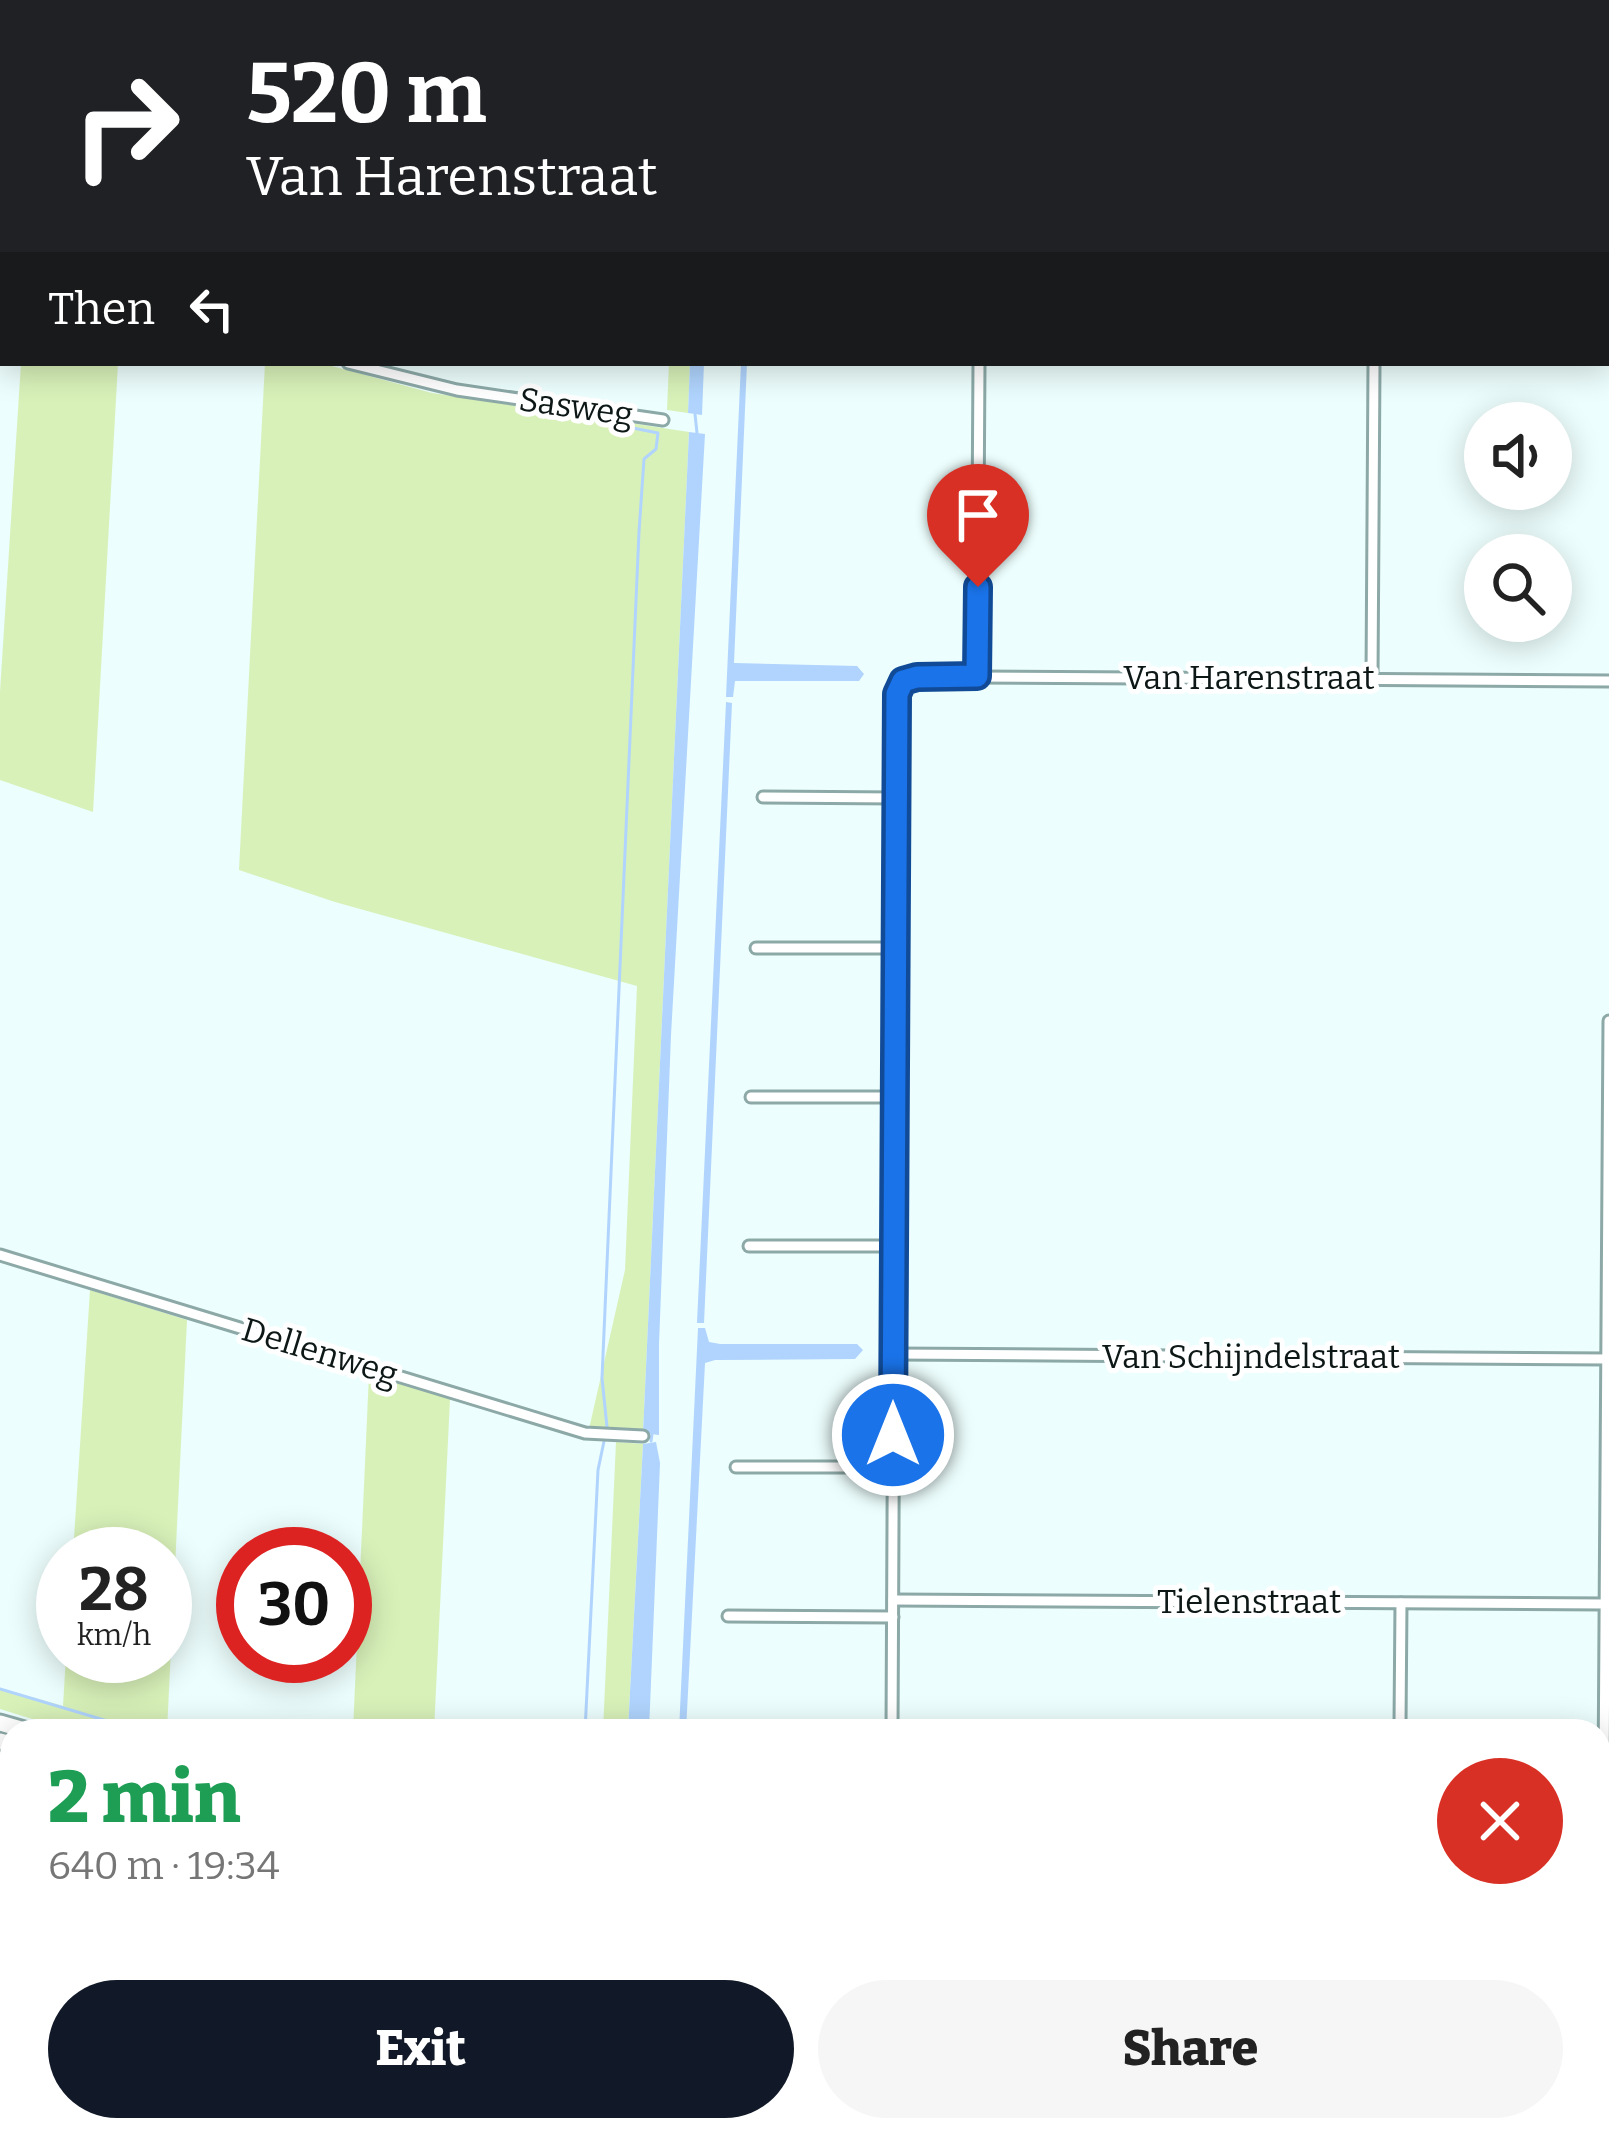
<!DOCTYPE html>
<html lang="en">
<head>
<meta charset="utf-8">
<style>
	body { margin:0; font-family:Bitter,serif; background:#f6f6f6; color:#222; height:100vh; display:flex; flex-direction:column; font-size:45px; white-space:nowrap }
	* { box-sizing:border-box; margin:0 }
	p { font-size:39px; color:#767676 }
	.icon { flex:none; width:66px; height:66px; fill:none; stroke:currentColor; stroke-width:2; stroke-linecap:round; stroke-linejoin:round }
	.map { position:relative; flex:1; overflow:hidden }
	.sheet { position:absolute; left:0px; top:1719px; width:1611px; height:423px; display:flex; flex-direction:column; background:#fff; border-radius:36px 36px 0 0; box-shadow:0 6px 30px #0003 }
	.sheet>* { flex:none }
	.banner { position:absolute; left:0px; top:0px; width:1611px; height:366px; box-shadow:0 6px 30px #0003; background:#202124; color:#fff; overflow:hidden }
	.tools { position:absolute; left:1464px; top:402px; display:grid; gap:24px }
	.tools a { display:grid; place-items:center; width:108px; height:108px; border-radius:50%; background:#fff; box-shadow:0 6px 30px #0003; font-size:60px }
	.speed { position:absolute; left:36px; top:1527px; display:flex; gap:24px; font-size:60px; font-weight:700; text-align:center }
	.speed>* { display:grid; place-content:center; width:156px; height:156px; border-radius:50%; background:#fff; box-shadow:0 6px 30px #0003; line-height:1 }
	.speed small { font-size:30px; font-weight:400 }
	.speed .limit { border:18px solid #d22; background:#fff; color:#111 }
	.pin { position:absolute; display:grid; place-items:center; width:102px; height:102px; color:#fff; margin:-123px -51px; border-radius:50% 50% 50% 0; rotate:-45deg; box-shadow:0 0 12px #0007 }
	.pin .icon { rotate:45deg }
	.me { position:absolute; width:132px; margin:-66px; rotate:0deg; stroke-linejoin:round; filter:drop-shadow(0 0 9px #0008) }
	.turn { display:flex; align-items:center; gap:42px; height:252px; padding:0 48px; font-size:54px }
	.turn .icon { width:156px; height:156px; stroke-width:2.5 }
	.turn b { display:block; font-size:84px; line-height:102px }
	.then { display:flex; align-items:center; height:114px; padding:0 48px; background:#0003; gap:24px; font-size:45px }
	.round { display:grid; place-items:center; flex:none; width:126px; height:126px; border-radius:63px; background:#f6f6f6 }
	.head { display:flex; align-items:center; justify-content:space-between; height:204px; padding:0 48px }
	h1 { font-size:72px; font-weight:800; line-height:90px; color:#1e9e55 }
	.action { display:flex; gap:24px; margin-top:auto; padding:24px 48px }
	.action a { flex:1; height:138px; border-radius:72px; background:#111827; color:#fff; font-size:48px; font-weight:800; line-height:138px; text-align:center }
	.action a+a { background:#f6f6f6; color:#222 }
	.map>svg:first-child { display:block }
</style>
</head>
<body>
<div class="map">
<svg width="1609" height="2140" viewBox="0 0 1609 2140">
	<rect width="100%" height="100%" fill="#ecfefd"/>
	<g fill="#d8f1b9">
		<path d="M496,0h211l-200,3z"/>
		<path d="M21,363h97l-25,449 -93,-32v-88z"/>
		<path d="M265,363h56l111,30 257,39 -46,1001 -54,-4 36,-159 12,-284 -302,-84 -96,-32z"/>
		<path d="M669,363h21l-2,50 -21,-3z"/>
		<path d="M90,1290l97,30 -20,411h-96l-71,-22v-21l63,18 3,-50h99v-102h-92z"/>
		<path d="M369,1374l81,25 -16,332h-81z"/>
		<path d="M616,1442l27,2 -15,287h-25z"/>
		<path d="M0,1761l12,3v366h1154l16,10h-1182z"/>
		<path d="M1599,1987l10,7v146h-98l-13,-10h101z"/>
		<path d="M1394,2130h77l7,10h-51z"/>
	</g>
	<g fill="#b0d4fd">
		<path d="M690,363h14l-2,52 -14,-2z"/>
		<path d="M741,363h6l-13,300 123,3 7,8 -5,7h-124l-2,16h-7z"/>
		<path d="M689,432l16,2 -34,601 -12,309v91l-16,-2z"/>
		<path d="M726,702l6,1 -28,620h-7z"/>
		<path d="M698,1328h7l4,14 11,2h137l6,6 -8,9 -140,1 -10,3 -19,368h-7z"/>
		<path d="M656,1442l4,21 -11,268h-21l15,-287z"/>
	</g>
	<g fill="none" stroke-linecap="round" stroke-linejoin="round">
		<g stroke="#b0d4fd" stroke-width="3">
			<path d="M695,414l2,19"/>
			<path d="M583,418l75,15 -2,16 -12,10 -5,73 -37,846 5,49 -9,43 -13,261"/>
			<path d="M651,1441l1,-7"/>
			<path d="M0,1689l141,42"/>
			<path d="M1599,2037l10,45"/>
			<path d="M1528,2130l16,10"/>
			<path d="M1606,2140l3,-53"/>
		</g>
		<defs>
			<g id="street">
				<path d="M981,3v-3"/>
				<path d="M0,266l3,1"/>
				<path d="M348,363l109,27 206,30"/>
				<path d="M977,677l2,-314"/>
				<path d="M1372,679l2,-316"/>
				<path d="M763,797l134,1"/>
				<path d="M756,948h140"/>
				<path d="M751,1097h144"/>
				<path d="M749,1246h145"/>
				<path d="M0,1255l585,178 58,3"/>
				<path d="M894,1354l714,5"/>
				<path d="M736,1467h157"/>
				<path d="M893,1600l713,4"/>
				<path d="M728,1616l165,1"/>
				<path d="M892,1731l5,-1037 6,-13 14,-4h60l632,4"/>
				<path d="M1396,1731l4,-7 1,-121"/>
				<path d="M1599,1797l5,-18 5,-758"/>
			</g>
			<g id="highway">
				<path d="M0,1723l28,8"/>
				<path d="M0,1741l12,3"/>
				<path d="M1599,1932l10,1"/>
				<path d="M1599,1955l10,5"/>
				<path d="M1599,1973l10,6"/>
				<path d="M1185,2130l18,10"/>
				<path d="M1287,2130l33,10"/>
				<path d="M1342,2130l33,10"/>
				<path d="M1480,2130l10,10"/>
			</g>
		</defs>
		<use href="#street" stroke="#8ca9a7" stroke-width="15"/>
		<use href="#highway" stroke="#8ca9a7" stroke-width="21"/>
		<use href="#street" stroke="#fff" stroke-width="9"/>
		<use href="#highway" stroke="#fff" stroke-width="15"/>
	</g>
	<g fill="none" stroke-linecap="round" stroke-linejoin="round">
		<defs>
			<path id="route" d="M893,1435l4,-741 6,-13 14,-4 60,-1 1,-89"/>
		</defs>
		<use href="#route" stroke="#114b97" stroke-width="30"/>
		<use href="#route" stroke="#1a73e8" stroke-width="21"/>
	</g>
	<g text-anchor="middle" dominant-baseline="central" stroke-width="10" stroke-linejoin="round" paint-order="stroke">
		<g font-size="33" fill="#0c1716" stroke="#fff">
			<text transform="translate(576 407) rotate(8)">Sasweg</text>
			<text x="1249" y="678">Van Harenstraat</text>
			<text transform="translate(320 1352) rotate(17)">Dellenweg</text>
			<text x="1251" y="1357">Van Schijndelstraat</text>
			<text x="1249" y="1602">Tielenstraat</text>
		</g>
	</g>
</svg>
<div class="tools">
<a><svg class="icon" aria-label="sound" viewBox="0 0 24 24"><path d="M4 9h4l5-4v14l-5-4H4zM17 9q2 3 0 6"/></svg></a>
<a><svg class="icon" aria-label="search" viewBox="0 0 24 24"><circle cx="10" cy="10" r="6"/><path d="M15 15l6 6"/></svg></a>
</div>
<div class="speed"><div>28<small>km/h</small></div><div class="limit">30</div></div>
<div class="pin" style="left:978px;top:587px;background:#d93025"><svg class="icon" aria-label="arrive" viewBox="0 0 24 24"><path d="M6 21V4h12l-3 4 3 4H6"/></svg></div>
<svg class="me" style="left:893px;top:1435px" viewBox="-20 -20 40 40"><circle r="17" fill="#1a73e8" stroke="#fff" stroke-width="3"/><path d="M0-11L8 9 0 5-8 9z" fill="#fff"/></svg>
<div class="banner">
<div class="turn"><svg class="icon" aria-label="right" viewBox="0 0 24 24"><path d="M7 20v-9h11M14 6l5 5-5 5"/></svg><div><b>520 m</b>Van Harenstraat</div></div>
<div class="then">Then<svg class="icon" aria-label="left" viewBox="0 0 24 24"><path d="M17 20v-9H6M10 6l-5 5 5 5"/></svg></div>
</div>
<section class="sheet">
<div class="head"><div><h1>2 min</h1><p>640 m · 19:34</p></div><a class="round" style="background:#d93025;color:#fff"><svg class="icon" aria-label="close" viewBox="0 0 24 24"><path d="M6 6l12 12M18 6L6 18"/></svg></a></div>
<div class="action"><a>Exit</a><a>Share</a></div>
</section>
</div>
</body>
</html>
